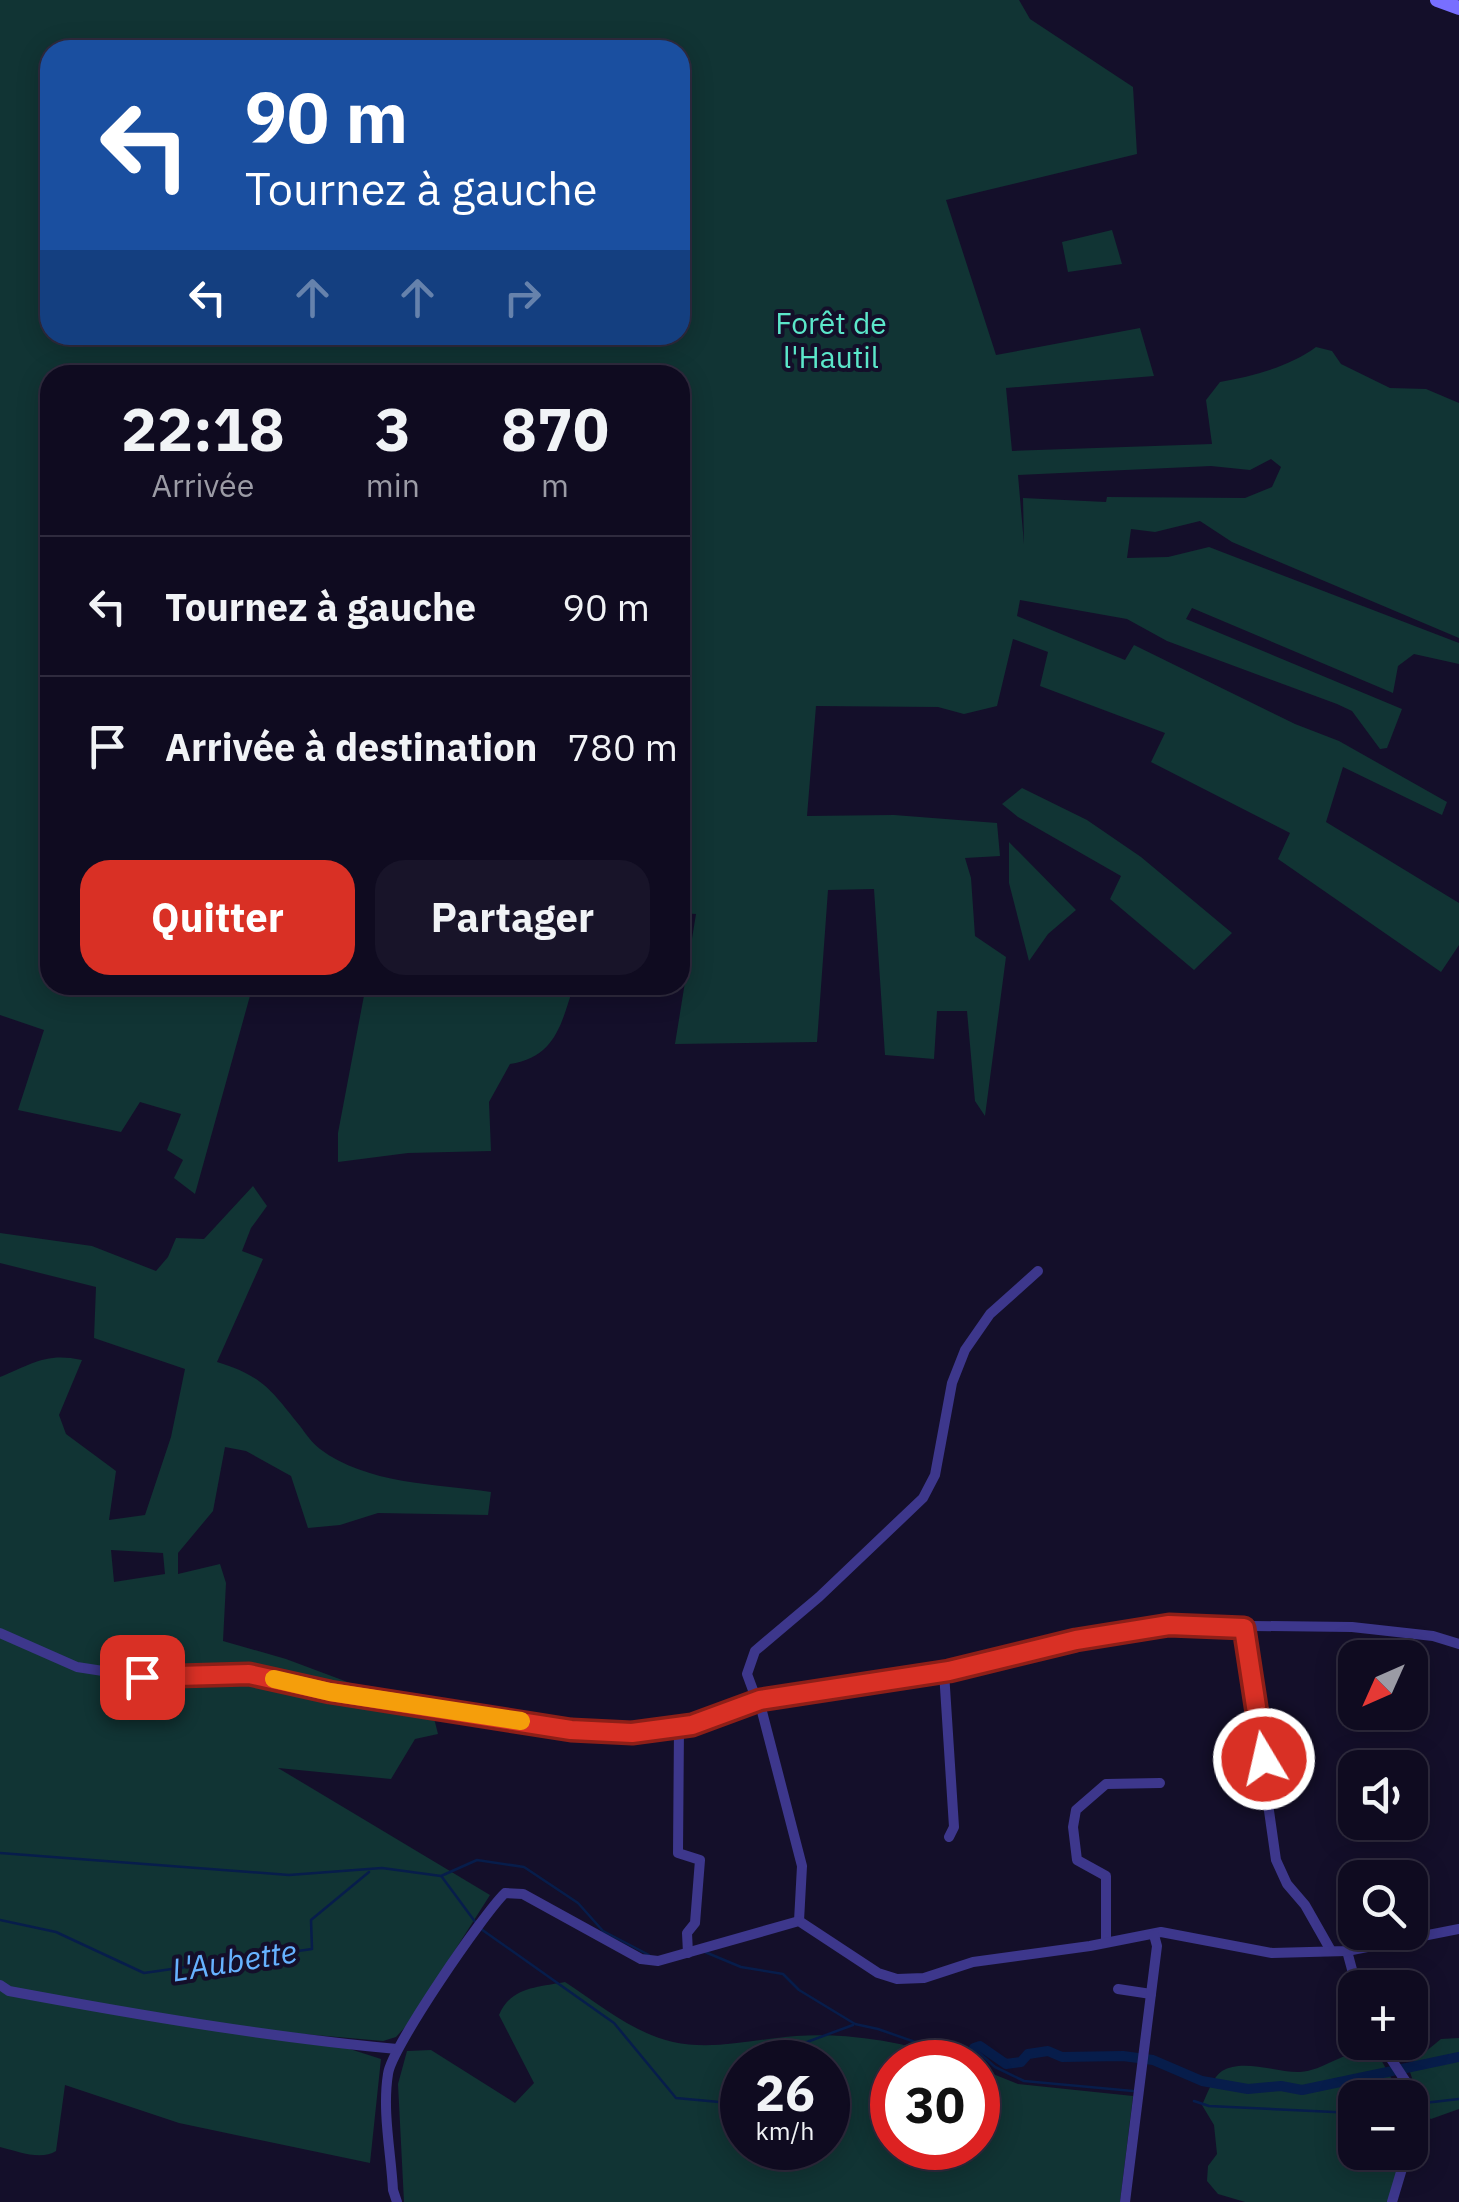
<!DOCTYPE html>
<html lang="fr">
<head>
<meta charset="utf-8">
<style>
	body { margin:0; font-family:"IBM Plex Sans",sans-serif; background:#181429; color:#f1f3f6; height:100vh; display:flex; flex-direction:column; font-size:38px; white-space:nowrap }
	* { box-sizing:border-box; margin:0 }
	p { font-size:32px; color:#9b9ba5 }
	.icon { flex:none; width:55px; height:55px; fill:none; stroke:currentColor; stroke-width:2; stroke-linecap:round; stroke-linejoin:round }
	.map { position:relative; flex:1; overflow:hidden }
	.drawer { position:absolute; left:40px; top:365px; width:650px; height:630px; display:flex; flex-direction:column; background:#0f0b20; border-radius:30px; box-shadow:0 5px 25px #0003,0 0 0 2px #2f2b3e }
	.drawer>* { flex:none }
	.top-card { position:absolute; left:40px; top:40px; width:650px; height:305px; border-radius:30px; box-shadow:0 5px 25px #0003,0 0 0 2px #2f2b3e; background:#1a4fa0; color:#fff; overflow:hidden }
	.needle { width:65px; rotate:225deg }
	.buttons { position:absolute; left:1338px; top:1640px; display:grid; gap:20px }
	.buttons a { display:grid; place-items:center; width:90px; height:90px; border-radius:20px; background:#0f0b20; box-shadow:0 5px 25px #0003,0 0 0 2px #2f2b3e; font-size:50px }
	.speed { position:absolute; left:720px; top:2040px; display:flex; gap:20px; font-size:50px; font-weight:700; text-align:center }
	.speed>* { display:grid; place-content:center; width:130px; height:130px; border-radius:50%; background:#0f0b20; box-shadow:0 5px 25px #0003,0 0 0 2px #2f2b3e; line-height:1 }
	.speed small { font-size:25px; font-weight:400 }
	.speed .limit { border:15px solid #d22; background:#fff; color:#111 }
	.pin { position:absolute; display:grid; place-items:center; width:85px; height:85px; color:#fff; margin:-42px; border-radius:20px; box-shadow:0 5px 15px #0006 }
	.me { position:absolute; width:110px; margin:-55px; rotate:351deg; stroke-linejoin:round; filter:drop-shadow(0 0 8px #0008) }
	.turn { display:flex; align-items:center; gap:35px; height:210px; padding:0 40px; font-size:45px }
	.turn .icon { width:130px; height:130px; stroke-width:2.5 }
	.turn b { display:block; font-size:70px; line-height:85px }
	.lanes { display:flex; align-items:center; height:95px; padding:0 40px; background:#0003; justify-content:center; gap:50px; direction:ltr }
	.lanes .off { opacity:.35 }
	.eta { display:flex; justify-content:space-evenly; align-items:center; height:170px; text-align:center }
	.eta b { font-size:60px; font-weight:700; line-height:70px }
	.button { display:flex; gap:20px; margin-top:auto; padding:20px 40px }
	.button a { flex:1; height:115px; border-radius:30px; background:#d93025; color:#fff; font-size:40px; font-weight:700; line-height:115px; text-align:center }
	.button a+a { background:#181429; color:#f1f3f6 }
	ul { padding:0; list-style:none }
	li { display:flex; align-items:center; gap:30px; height:140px; padding:0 40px; border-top:2px solid #2f2b3e }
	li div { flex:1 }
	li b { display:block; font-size:38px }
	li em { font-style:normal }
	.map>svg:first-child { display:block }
</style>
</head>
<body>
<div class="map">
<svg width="1459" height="2202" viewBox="0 0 1459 2202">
	<rect width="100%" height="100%" fill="#140f2a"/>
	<g fill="#113434" fill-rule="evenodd">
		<path d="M0,0h1019l11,19 103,68 4,67 -191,46 50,155 144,-27 14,48 -148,12 6,63 200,-7 -6,-44 14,-18c33,-6 69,-15 96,-35l16,4 9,13 49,24 36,1 33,14v235l-227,-96 -32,-21 -45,11 -24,-3 -4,29 41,-1 41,-10 250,96v21l-45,-10 -16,12 -5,27 -201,-85 -6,11 216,90 -15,39 -7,1 -28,-38 -15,-7 -170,-63 -40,-22 -107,-19 -3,16 108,44 9,-15 161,79 44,17 108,61 -5,13 -99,-48 -17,55 133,81v42l-18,27 -163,-113 12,-26 -139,-71 14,-29 -125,-47 8,-34 -35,-13 -16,67 -33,8 -26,-7 -122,-1 -9,110 87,-1 103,8 3,33 -35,2 6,20 4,58 31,21 -21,159 -10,-15 -8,-90h-30l-3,48 -49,-4 -11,-166 -46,1 -11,152 -142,2 21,-130 -16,-1v-538h-630v610h203l-58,209 -21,-16 9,-18 -16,-10 14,-36 -41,-12 -19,30 -103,-22 26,-80 -44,-15zM50,50h630v285h-630zM1271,459l10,8 -9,20 -27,11 -138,-1 -1,5 -83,-4 1,46 -6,-69 193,-9 39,4z"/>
		<path d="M1112,230l10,34 -54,8 -6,-30z"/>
		<path d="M1022,788l65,32 54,37 91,76 -38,37 -84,-71 11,-23 -103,-59 -16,-13z"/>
		<path d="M1009,842l67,68 -28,24 -19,27 -20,-78z"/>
		<path d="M366,985h208c-13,39 -18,72 -64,79l-21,38 2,49 -83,2 -70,9v-29z"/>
		<path d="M253,1186l14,20 -16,22 -9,23 21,8 -46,103c46,14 54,28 83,64 6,8 12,17 20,23 46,35 116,35 171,43l-3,23 -110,-2 -38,12 -32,3 -17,-52 -45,-25 -21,-4 -12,64 -35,42v21l42,-10 6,19 -3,58 63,18 147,55 5,20 -23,5 -24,40 -113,-11 212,127 -82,129 -12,13 -13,4 -80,-7 78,25 -11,104 -191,-40 -114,-38 -9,66c-15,10 -39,0 -56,-4v-770c32,-13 46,-25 82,-17l-23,55 7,19 50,37 -7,49 36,-5 26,-78 14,-68 -91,-31 2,-51 -96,-24v-30l92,13 64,25 12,-14 8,-19 28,1zM111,1550l52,3 2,21 -51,8z"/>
		<path d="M565,1982c34,22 68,51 108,60 40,9 82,-3 123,-6 55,-4 114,7 166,26h-70v86h86v-80l40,16 115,12 -13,106h-716l-6,-118 9,-33 24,-1 84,53 19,-20 -35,-68c11,-28 40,-28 66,-33zM742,2062h86v86h-86z"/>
		<path d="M1459,2038v71l-28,10 -7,-5 -16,-48 33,-27z"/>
		<path d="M1375,2049l27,48 -47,1v54l47,1 -14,49h-143l-27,-8 -11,-13 1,-15 9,-12 -3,-29 -12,-20c5,-10 10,-27 20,-34 21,-13 56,2 78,1 23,-1 44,-22 75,-23z"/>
	</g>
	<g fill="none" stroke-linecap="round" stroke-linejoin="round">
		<g stroke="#071d4b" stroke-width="2.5">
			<path d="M0,1853l289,22 93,-7 59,8 36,-16 47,7 54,36 25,28 46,24"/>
			<path d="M442,1877l34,46"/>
			<path d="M0,1920l56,12 88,41 168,-24 -1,-29 58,-48"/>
			<path d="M481,1929l133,94 62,75 54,5 12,-12"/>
			<path d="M705,1952l36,15 42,7 16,16 56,34 23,5 60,21 36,-2 21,19 29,14 109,10"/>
			<path d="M774,2062l14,-13 65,-24"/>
			<path d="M1194,2101l15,5 146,7"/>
			<path d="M1424,2103l35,-4"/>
		</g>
		<path stroke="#071d4b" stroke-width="10" d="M974,2048l6,-2 26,18 15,-2 7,-8 20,-3 14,6 61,-1 30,4 49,21 46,8 33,-3 21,4 157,-33"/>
		<g stroke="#3d378c" stroke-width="10">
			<path d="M1243,1628l33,232 11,24 18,21 25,44"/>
			<path d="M0,1633l77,34 65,10 107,-4 82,18 240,39 61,3 60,-8 67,-25 190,-29 127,-31 93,-15 183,2 81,9 26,8"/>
			<path d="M944,1672l10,155 -5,10"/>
			<path d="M759,1700l43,166 -3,55"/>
			<path d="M757,1701l-10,-27 8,-23 64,-54 104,-99 12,-23 17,-92 13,-33 25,-36 48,-43"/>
			<path d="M679,1727l-1,126 22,7 -5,63 -8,10 1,20"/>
			<path d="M1106,1942v-66l-29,-16 -4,-33 3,-17 30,-26 54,-1"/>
			<path d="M1347,1951l10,37"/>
			<path d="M0,1985l9,6c129,24 258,46 388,58"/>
			<path d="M1118,1989l33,5"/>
			<path d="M1380,2042l32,49 -2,52"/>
			<path d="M397,2202l-4,-12c-2,-37 -11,-79 -5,-116 3,-26 96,-161 117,-181l18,1 118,65 17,2 141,-40 79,52 19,6 27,-1 49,-16 117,-16 71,-14 111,21 75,-2 112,-22"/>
			<path d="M1125,2202l32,-256 -3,-11"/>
			<path d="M1392,2202l15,-50"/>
		</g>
		<path stroke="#786fff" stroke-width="14" d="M1437,0l22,8"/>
	</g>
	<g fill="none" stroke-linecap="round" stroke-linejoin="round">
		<defs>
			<path id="route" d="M142,1677l107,-3 81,18 241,38 61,3 60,-8 68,-25 189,-29 127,-31 93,-15 75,3 20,131"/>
		</defs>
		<use href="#route" stroke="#8d1f18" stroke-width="25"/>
		<use href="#route" stroke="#d93025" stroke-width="18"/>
		<path stroke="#f59e0b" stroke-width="18" d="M274,1679l56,13 191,29"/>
	</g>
	<g text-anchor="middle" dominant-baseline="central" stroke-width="8" stroke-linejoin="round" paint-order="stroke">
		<g font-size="30" fill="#5be7ca" stroke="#140f2a">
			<text x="831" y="322">Forêt de<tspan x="831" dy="34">l'Hautil</tspan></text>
		</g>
		<g font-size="32" font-style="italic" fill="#66b2ff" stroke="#140f2a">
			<text transform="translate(234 1960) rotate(-9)">L'Aubette</text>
		</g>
	</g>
</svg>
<div class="buttons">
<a><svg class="needle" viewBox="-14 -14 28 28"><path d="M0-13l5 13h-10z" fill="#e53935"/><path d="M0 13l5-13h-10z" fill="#9b9ba5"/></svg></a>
<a><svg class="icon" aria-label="sound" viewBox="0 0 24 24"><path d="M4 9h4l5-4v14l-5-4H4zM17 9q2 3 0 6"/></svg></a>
<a><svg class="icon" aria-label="search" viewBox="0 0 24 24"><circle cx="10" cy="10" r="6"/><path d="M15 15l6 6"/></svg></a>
<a>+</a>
<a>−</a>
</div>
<div class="speed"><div>26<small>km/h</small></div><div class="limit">30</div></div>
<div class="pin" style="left:142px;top:1677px;background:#d93025"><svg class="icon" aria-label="arrive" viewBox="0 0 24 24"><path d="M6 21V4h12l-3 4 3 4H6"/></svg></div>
<svg class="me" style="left:1264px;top:1759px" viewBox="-20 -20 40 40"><circle r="17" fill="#d93025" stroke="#fff" stroke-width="3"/><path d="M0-11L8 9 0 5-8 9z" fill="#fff"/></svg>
<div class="top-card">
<div class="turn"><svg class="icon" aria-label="left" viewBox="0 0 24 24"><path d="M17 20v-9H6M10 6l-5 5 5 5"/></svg><div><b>90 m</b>Tournez à gauche</div></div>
<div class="lanes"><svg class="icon" aria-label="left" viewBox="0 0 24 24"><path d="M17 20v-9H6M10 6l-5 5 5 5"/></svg><svg class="icon off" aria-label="ahead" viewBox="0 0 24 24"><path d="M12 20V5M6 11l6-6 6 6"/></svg><svg class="icon off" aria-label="ahead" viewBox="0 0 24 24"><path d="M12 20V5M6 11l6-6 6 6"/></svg><svg class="icon off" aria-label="right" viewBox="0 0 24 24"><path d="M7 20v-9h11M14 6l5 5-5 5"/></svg></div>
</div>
<section class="drawer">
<div class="eta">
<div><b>22:18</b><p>Arrivée</p></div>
<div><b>3</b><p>min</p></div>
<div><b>870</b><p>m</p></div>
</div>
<ul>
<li><svg class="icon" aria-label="left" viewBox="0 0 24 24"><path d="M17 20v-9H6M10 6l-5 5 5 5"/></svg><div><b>Tournez à gauche</b></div><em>90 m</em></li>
<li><svg class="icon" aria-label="arrive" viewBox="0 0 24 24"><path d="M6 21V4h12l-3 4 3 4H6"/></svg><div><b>Arrivée à destination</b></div><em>780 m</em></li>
</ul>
<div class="button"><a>Quitter</a><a>Partager</a></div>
</section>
</div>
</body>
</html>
